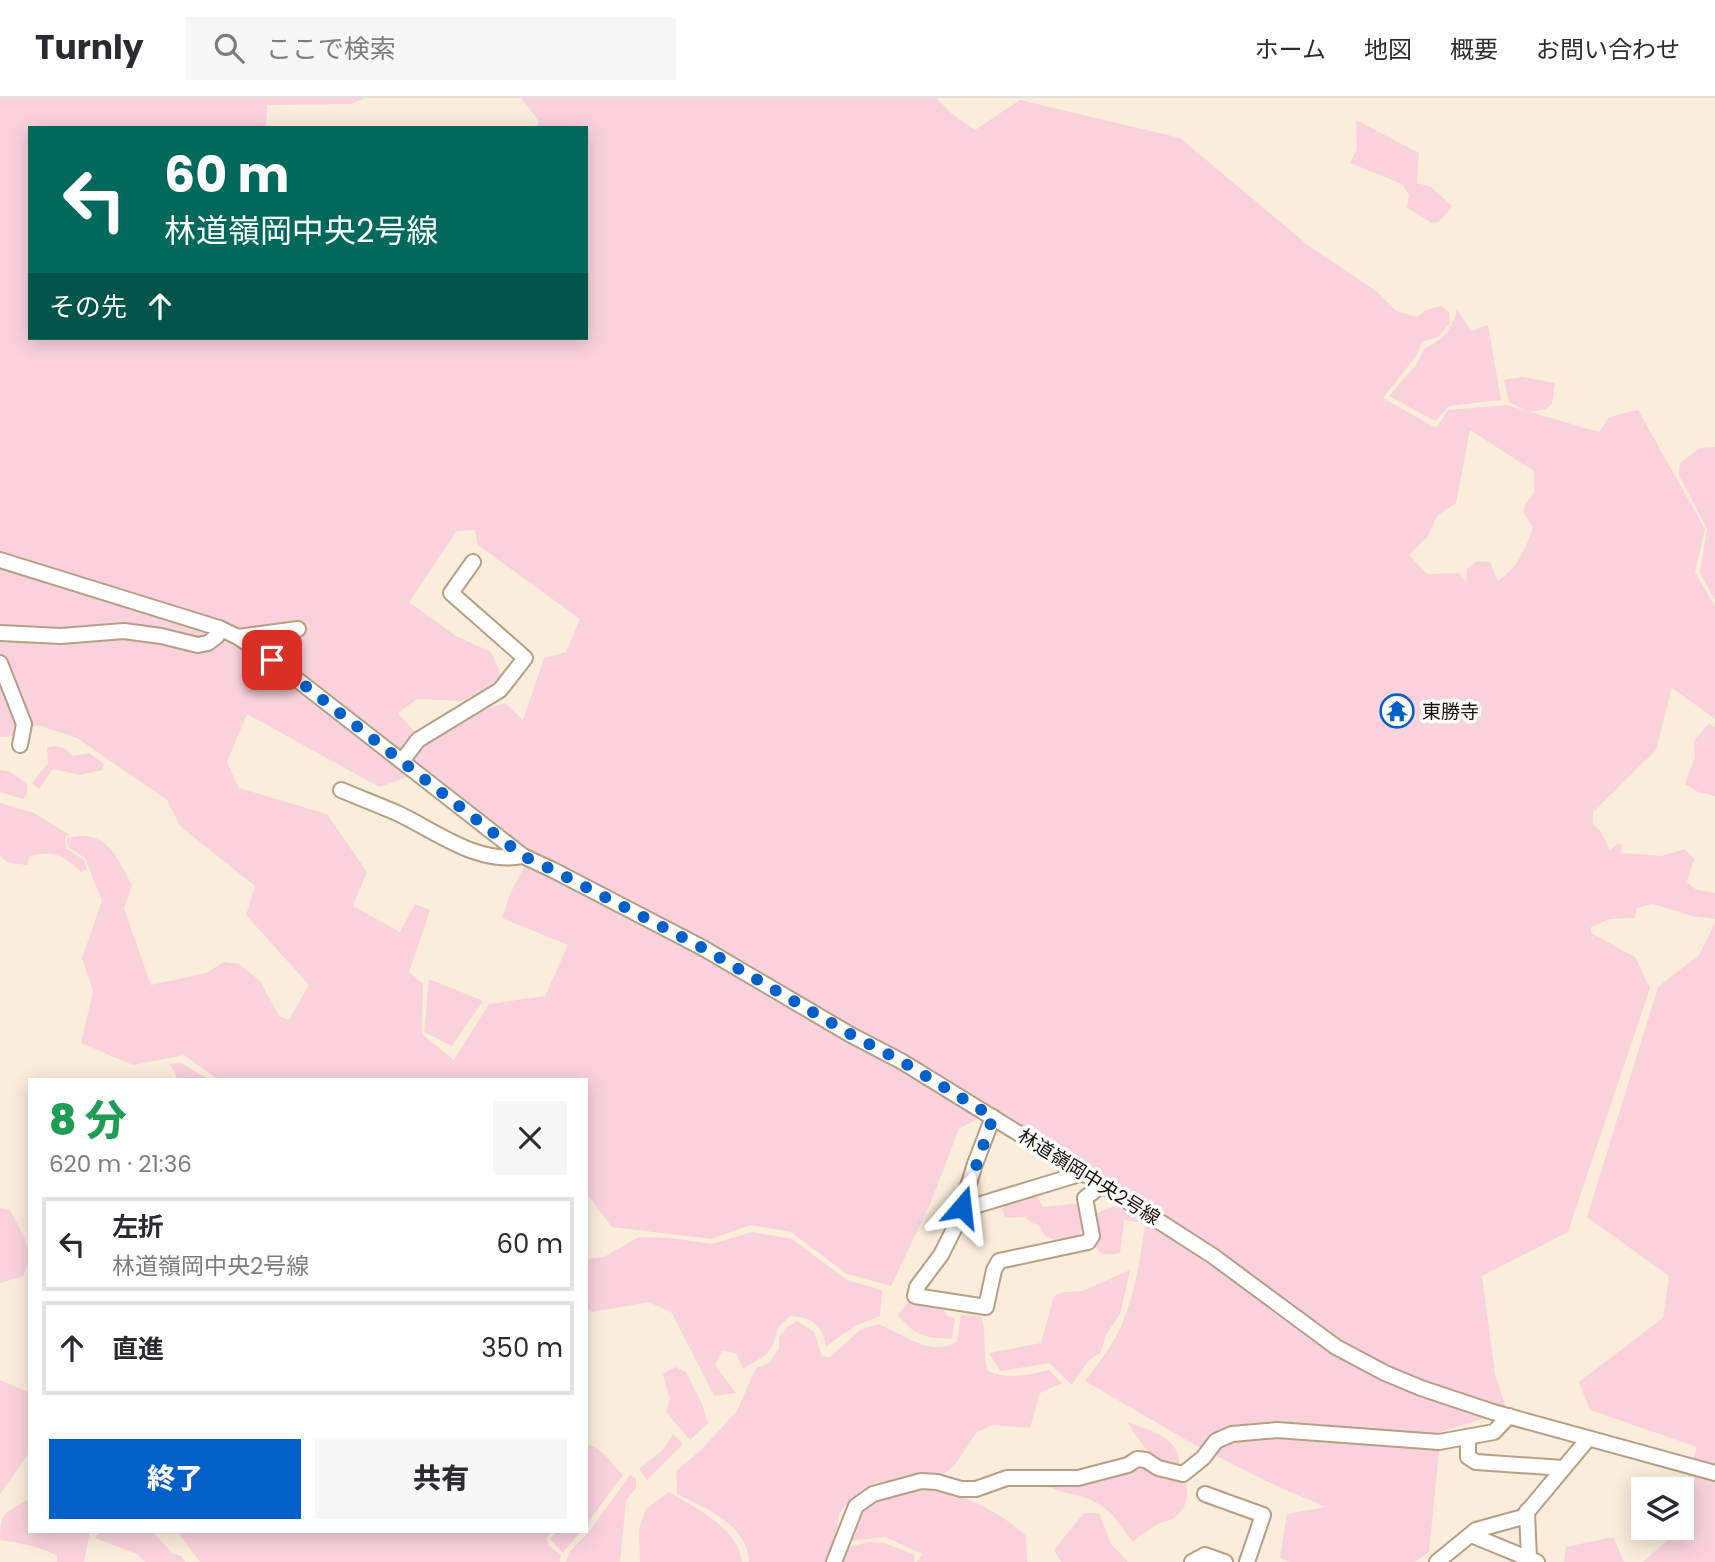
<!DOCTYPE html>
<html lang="ja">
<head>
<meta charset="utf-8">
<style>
	body { margin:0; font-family:Poppins,"Noto Sans JP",sans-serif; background:#f7f7f7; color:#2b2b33; height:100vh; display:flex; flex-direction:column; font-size:26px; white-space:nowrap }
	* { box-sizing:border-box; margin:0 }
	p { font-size:23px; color:#7c7c81 }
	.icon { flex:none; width:38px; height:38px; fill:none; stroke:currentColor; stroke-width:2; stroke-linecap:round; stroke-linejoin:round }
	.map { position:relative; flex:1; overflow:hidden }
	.sheet { position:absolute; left:28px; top:980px; width:560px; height:455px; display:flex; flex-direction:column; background:#fff; border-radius:0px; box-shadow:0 4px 18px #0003 }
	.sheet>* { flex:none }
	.hud { position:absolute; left:28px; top:28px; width:560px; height:214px; border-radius:0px; box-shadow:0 4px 18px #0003; background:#00695c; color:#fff; overflow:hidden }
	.tools { position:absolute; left:1631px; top:1379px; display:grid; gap:14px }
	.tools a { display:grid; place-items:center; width:63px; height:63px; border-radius:0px; background:#fff; box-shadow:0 4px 18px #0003; font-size:35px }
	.pin { position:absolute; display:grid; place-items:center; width:60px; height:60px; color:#fff; margin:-30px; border-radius:14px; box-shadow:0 4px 10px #0006 }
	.me { position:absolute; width:77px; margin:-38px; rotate:17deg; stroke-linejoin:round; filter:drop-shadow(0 0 5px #0008) }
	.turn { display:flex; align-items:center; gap:24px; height:147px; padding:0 21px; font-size:32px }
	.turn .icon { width:91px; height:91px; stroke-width:2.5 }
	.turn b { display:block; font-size:49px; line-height:60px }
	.then { display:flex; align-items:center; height:66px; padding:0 21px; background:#0003; gap:14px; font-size:26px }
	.round { display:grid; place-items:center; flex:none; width:74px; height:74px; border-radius:0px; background:#f7f7f7 }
	.headline { display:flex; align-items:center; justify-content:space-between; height:119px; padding:0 21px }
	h1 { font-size:42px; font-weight:800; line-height:52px; color:#1e9e55 }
	.button { display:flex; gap:14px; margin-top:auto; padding:14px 21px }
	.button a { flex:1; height:80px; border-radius:0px; background:#0460c9; color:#fff; font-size:28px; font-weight:800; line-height:80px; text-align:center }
	.button a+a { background:#f7f7f7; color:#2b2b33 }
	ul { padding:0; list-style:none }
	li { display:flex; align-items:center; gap:21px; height:94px; margin:0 14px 10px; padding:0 7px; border:4px solid #e1e1e2; border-radius:0px }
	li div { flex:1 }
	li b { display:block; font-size:26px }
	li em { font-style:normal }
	header { display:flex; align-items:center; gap:42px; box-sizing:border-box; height:98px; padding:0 35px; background:#fff; border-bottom:2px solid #e1e1e2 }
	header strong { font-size:33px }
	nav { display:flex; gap:38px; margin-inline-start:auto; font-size:24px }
	.search { width:490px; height:63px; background:#f7f7f7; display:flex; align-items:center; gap:18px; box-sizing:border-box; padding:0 24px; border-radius:0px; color:#7c7c81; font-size:26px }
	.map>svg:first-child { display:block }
</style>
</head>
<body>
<header>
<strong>Turnly</strong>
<div class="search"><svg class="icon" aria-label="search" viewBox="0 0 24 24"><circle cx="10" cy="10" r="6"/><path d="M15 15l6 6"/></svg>ここで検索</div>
<nav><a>ホーム</a><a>地図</a><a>概要</a><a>お問い合わせ</a></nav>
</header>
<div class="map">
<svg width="1715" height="1464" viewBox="0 0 1715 1464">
	<rect width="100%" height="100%" fill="#fbeddb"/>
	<g fill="#f9d2dc" fill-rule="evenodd">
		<path d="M0,0h364l-12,6 -85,1 -1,23h-236v210h556v-210h-50l3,-7 -18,-23h415l15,15 24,17 45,-30 160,38 128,107 69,47 19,19 21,6 9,-7 15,-4 8,6 1,11 -12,14 -16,5 -6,14 -33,42 53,30 12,-18 59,-5 19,6 -17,-9 -5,-22 18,-3 33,6 -3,21 -6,5 -16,3 69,20 10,-15 29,-7 67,119 -10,43 20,35v112l-43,-31 -16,62 -63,62v12l8,8 9,18 8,-7 4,2 -1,8 41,3 23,-7 9,10 -7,23 8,7 20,4v26l-23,-3 -39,-12 -16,4 -2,10 -25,1 -19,8v6l44,24 15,31 -82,244 -86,44 13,98 12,37 -66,21 -12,120 -14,10h-126l-9,-4 7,-44 38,-7 -61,-27 -69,-35 -110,-64c15,-20 32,-41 40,-65 13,-33 17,-71 22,-106l-157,-98 -31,17 -29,75 -39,82 -44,-12 -56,-42 -41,-7 -38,14 -100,-12 -26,-34v-113h-367l-35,-25 -51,10 -52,-22 12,-52 -11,-33 20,-57 -17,-43 -17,-11 -1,-9c40,-10 49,18 65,47l-8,24 27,76 55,-12 18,-11 15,2 21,17 19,35 10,4 20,-35 -63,-70 9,-29 -75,-60 -13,-26 -90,-62 -39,-13 -24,11 -14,1zM1470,332l64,41v22l-10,13v7l9,15c-9,23 -14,38 -35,53l-8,-19 -13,-1 -10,8 -1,13 -7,-9 -32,1 -18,-19 19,-19 9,-20 19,-13zM475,432l3,15 102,74 -14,33 -22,6 -21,62 -18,-17 -18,6 -44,26 -27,-2 -18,-20 19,-14 45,2 42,-20 -13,-29 -35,-16 -47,-34 48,-71zM247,616l132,73 49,-17 104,82 -22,42 -8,24 66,27 -23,51 -56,8 -35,56 -32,-26 1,-50 -14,-12 21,-62 -15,-6 -15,28 -47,-26 14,-34 -40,-58 -88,-26 -12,-26z"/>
		<path d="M1356,22l63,33 -2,30 14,4 21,19 -10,13 -8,5 -27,-16 2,-13 -7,-11 -52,-21 7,-14z"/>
		<path d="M1457,211l14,22 17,-6 13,75 -52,6 -14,15 -46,-25 27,-31 9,-17c18,-8 28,-19 32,-39z"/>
		<path d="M1715,349v153l-15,-27 7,-44 -28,-54 1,-12 20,-15z"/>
		<path d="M1709,625l6,5v68l-17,-4 -13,-8 10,-27 -1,-16z"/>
		<path d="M56,648l10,3 6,7 17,-3 15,11 -2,6 -22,5 -27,-6 -14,20 -7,-6 16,-20 -1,-16z"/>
		<path d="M0,672l9,1 18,13v10l-4,5 -23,-7z"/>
		<path d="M0,705l34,10 36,22 -5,2 1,11 18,12 3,9 -6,3c-17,-17 -29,-23 -52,-15l-1,8 -20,-2 -8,-7z"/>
		<path d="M1715,825v639h-72l26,-23 3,-11h10v-32l15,-49 -107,-37 -11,-28 84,-64 6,-42 -82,-59 71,-230 41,-32z"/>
		<path d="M429,881l54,22 -31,45 -28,-14z"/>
		<path d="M181,965l29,17h-32l-8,-16z"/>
		<path d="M1036,1096l7,13 38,-4c3,16 4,25 -6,37l-13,3 -17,-7 -6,-11 -7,-2 -7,-6 -20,1 -3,-9 8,-8z"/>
		<path d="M1115,1108l20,7 3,9 -14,-2 -4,33c-30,8 -27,-16 -28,-38z"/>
		<path d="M0,1110l10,2c12,25 27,40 13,66l-23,7z"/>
		<path d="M752,1134l40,7 55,41 35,10 -2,26 -23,9 -31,21c-4,-23 -14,-28 -36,-30l-12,12 -4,15 -7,11 -24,15 -7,-16 -14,-2 -7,14 21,28 -22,3 -42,-83 -23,-11 -57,10 -6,-3v-50l18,-2 35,-20 31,1 42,6z"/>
		<path d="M1130,1172l-10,44 -13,19 -7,20 -11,7 -17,25 -23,-22 -49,8 -11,-18 52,-10 13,-47 9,-4 20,-1z"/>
		<path d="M909,1202l31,4 7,12 8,2 -3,21c-28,-2 -35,-1 -54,-24z"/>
		<path d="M961,1217l20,1c7,19 0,35 7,55 21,9 40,4 61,-1l13,13 -22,10 -10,35 -37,-3 -16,7 -23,34 -9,7 -69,9 -26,17 -11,15 -6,48h-84c-1,-37 -44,-54 -72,-68l-1,-23 25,-21 36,-39 19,-43 13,-5 10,-14v-11l7,-10 11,-7 17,11 8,24 8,1 30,-27 19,-6c26,11 50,33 78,18z"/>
		<path d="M675,1269l11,5 16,32 6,19 -18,17 -24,-28 4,-13 -7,-25z"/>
		<path d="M0,1282l30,13v59l-30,42z"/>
		<path d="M1127,1324c22,8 55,16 52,44 -25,3 -39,-26 -52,-44z"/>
		<path d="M673,1336l10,10 -36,36 -8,-11 23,-18z"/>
		<path d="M586,1346c16,3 26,20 37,31l-37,50z"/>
		<path d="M1139,1368l46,13c5,15 2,31 -13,40 -5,2 -11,3 -16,6 -8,5 -16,11 -23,17 -17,-20 -19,-32 -44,-43 -14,-6 -31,-5 -42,-15 29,1 67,-1 92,-18z"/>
		<path d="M630,1377l6,3v10l-10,13 -6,61h-54l3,-10 19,-19z"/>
		<path d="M927,1388c37,9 71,24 99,50l1,26h-110l5,-8 -37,-17 -35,4 8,-32 24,-14z"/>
		<path d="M669,1394c27,17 69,35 73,70h-102l-1,-33 7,-20z"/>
		<path d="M27,1402h3v31h60l-6,31h-27v-6c-19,-10 -36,-13 -57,-16 0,-27 4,-26 27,-40z"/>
		<path d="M1084,1415h15l12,31 17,18h-67l-7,-12z"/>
		<path d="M101,1433h51l21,23 9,2 3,6h-40l-8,-8 -42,-16z"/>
		<path d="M180,1433h372l-5,6 1,8 13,10 -1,7h-360l-21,-28z"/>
		<path d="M557,1433h24l-18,22 -13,-14z"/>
		<path d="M1613,1439l11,25h-60l2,-15z"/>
		<path d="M869,1444l15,1 31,12 -1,7h-73l7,-15z"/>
	</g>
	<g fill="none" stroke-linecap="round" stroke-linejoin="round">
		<defs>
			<g id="minor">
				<path d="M0,462l219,68 19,9 34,23 251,196 30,14 150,78 148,87 50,26 211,130 101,65 123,91 49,26 36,15 72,24 222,61"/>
				<path d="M0,535l61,3 63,-5 37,5 37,9 10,-2 9,-7 2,-8"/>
				<path d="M238,539l60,-8"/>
				<path d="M0,565l24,61 -4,21"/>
				<path d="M402,663l16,-21 82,-50 25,-32 -74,-65 22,-31"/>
				<path d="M341,692c19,8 38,15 56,23 39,18 80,52 126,43"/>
				<path d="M993,1019l-18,47 -19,61 -15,30 -24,32 -2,9 71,11 8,-37 5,-9 89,-19 4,-6 -7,-38 17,-13"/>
				<path d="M962,1109l6,1 115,-35"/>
				<path d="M1468,1339v20l8,5 87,6"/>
				<path d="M1205,1396l58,21 -16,47"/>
				<path d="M1527,1413l2,48"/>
				<path d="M1471,1437l66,27"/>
				<path d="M834,1464l22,-56 17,-12 48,-13 16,1 24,7h15l31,-11h71l50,-13 9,-6 9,1 12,8 25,6 20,-16 13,-17 16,-7 45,-4 162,12 55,-10 15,-16"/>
				<path d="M1192,1464l13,-7 20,7"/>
				<path d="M1437,1464l39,-32 47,-13 65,-78"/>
			</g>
		</defs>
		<use href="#minor" stroke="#b69f84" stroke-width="18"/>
		<use href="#minor" stroke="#fff" stroke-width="14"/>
	</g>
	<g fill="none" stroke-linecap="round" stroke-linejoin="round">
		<path stroke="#0460c9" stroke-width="12" stroke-dasharray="0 21.6" d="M272,562l251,196 30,14 150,78 149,87 49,26 92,56 -31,90"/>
	</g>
	<defs>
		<symbol id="temple-ring" viewBox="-11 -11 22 22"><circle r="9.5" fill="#fcfcfc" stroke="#0460c9" stroke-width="1.5"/><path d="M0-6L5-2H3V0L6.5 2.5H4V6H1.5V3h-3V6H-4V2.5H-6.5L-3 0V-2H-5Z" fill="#0460c9"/></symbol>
	</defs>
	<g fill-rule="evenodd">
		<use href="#temple-ring" x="1378" y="594" width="38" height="38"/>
	</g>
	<g text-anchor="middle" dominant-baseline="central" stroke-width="7" stroke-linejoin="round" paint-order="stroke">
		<g font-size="19" fill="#1c1309" stroke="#fcfcfc" text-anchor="start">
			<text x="1422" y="613">東勝寺</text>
		</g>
		<g font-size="19" fill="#1c1309" stroke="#fcfcfc">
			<text transform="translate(1089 1079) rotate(32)">林道嶺岡中央2号線</text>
		</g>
	</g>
</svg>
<div class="tools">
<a><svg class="icon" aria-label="layers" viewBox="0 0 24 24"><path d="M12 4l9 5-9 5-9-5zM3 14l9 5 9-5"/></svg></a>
</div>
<div class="pin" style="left:272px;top:562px;background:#d93025"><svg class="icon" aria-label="arrive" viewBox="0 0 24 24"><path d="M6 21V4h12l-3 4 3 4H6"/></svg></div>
<svg class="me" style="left:962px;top:1109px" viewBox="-20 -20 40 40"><path d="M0-17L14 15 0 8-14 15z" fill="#0460c9" stroke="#fff" stroke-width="4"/></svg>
<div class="hud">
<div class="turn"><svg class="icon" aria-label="left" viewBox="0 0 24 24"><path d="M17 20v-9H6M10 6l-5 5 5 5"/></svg><div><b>60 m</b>林道嶺岡中央2号線</div></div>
<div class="then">その先<svg class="icon" aria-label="ahead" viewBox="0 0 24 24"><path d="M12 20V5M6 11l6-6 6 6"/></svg></div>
</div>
<section class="sheet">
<div class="headline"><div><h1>8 分</h1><p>620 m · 21:36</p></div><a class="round"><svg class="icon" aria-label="close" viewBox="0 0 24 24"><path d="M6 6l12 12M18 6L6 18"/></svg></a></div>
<ul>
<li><svg class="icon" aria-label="left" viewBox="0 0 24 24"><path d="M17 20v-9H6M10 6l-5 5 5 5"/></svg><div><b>左折</b><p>林道嶺岡中央2号線</p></div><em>60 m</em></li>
<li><svg class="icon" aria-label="ahead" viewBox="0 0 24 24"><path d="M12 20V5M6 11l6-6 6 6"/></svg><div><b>直進</b></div><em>350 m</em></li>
</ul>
<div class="button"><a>終了</a><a>共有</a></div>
</section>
</div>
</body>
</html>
